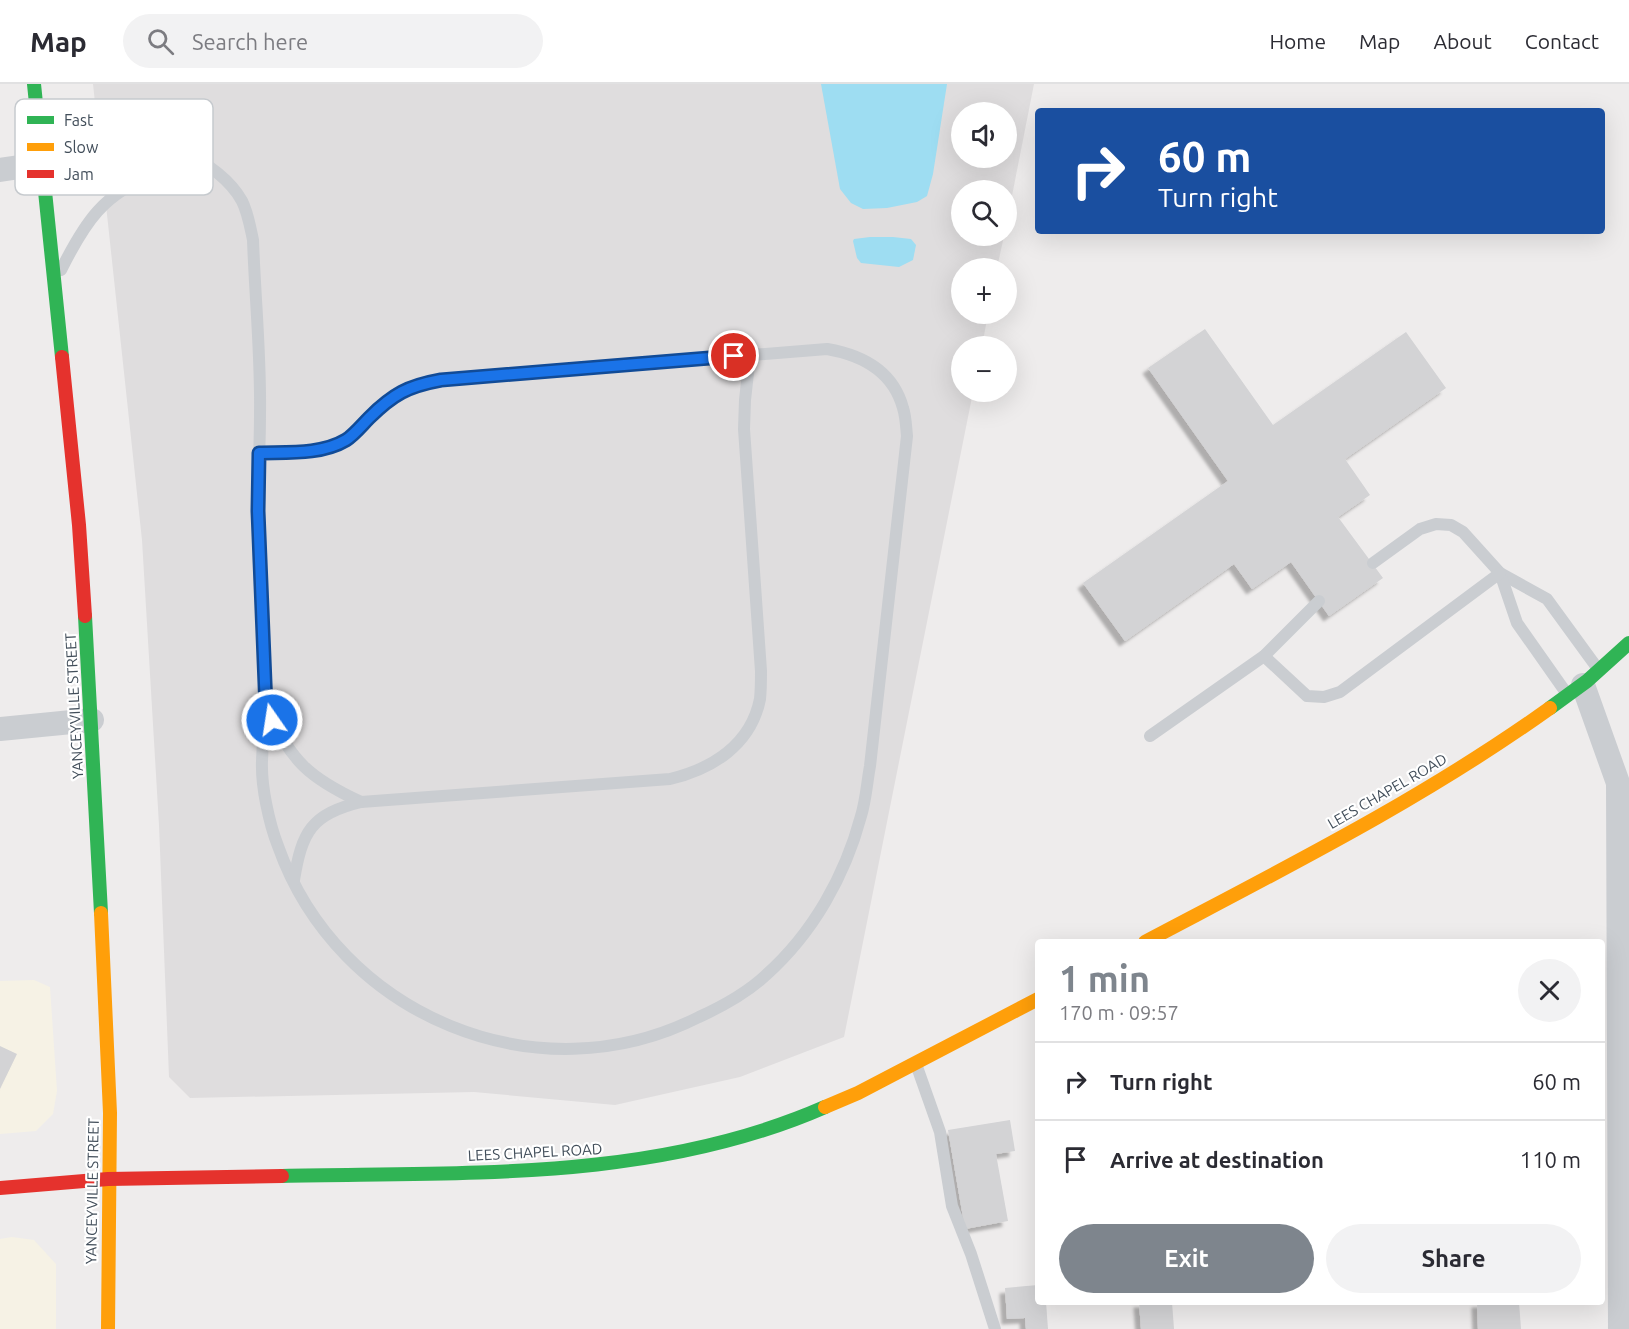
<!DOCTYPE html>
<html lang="en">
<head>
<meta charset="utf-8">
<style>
	body { margin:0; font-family:Ubuntu,sans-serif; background:#f2f2f3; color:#2b2b33; height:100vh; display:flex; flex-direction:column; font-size:22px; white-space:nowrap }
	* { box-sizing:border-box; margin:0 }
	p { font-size:20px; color:#7c7c81 }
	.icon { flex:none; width:33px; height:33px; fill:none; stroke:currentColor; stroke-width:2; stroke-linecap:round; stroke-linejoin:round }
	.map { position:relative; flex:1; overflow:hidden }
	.panel { position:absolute; left:1035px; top:855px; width:570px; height:366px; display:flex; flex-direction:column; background:#fff; border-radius:6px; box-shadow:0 6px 24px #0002 }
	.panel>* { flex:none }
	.hud { position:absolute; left:1035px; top:24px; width:570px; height:126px; border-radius:6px; box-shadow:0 6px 24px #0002; background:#1a4fa0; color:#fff; overflow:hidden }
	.controls { position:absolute; left:951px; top:18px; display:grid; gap:12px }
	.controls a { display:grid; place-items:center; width:66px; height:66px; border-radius:50%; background:#fff; box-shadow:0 6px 24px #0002; font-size:30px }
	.pin { position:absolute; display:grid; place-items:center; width:51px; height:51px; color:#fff; margin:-26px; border:3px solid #fff; border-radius:50%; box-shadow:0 2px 6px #0007 }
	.me { position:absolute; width:66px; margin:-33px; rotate:347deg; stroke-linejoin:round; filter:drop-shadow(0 0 4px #0008) }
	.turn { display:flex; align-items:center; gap:21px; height:126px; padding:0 24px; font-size:27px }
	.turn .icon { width:78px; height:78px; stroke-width:2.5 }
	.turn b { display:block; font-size:42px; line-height:51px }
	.round { display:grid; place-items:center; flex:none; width:63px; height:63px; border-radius:32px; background:#f2f2f3 }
	.head { display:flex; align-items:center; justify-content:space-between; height:102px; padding:0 24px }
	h1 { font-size:36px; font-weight:700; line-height:45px; color:#7e858d }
	.cta { display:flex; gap:12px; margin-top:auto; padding:12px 24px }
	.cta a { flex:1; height:69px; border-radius:36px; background:#7e858d; color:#fff; font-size:24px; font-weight:700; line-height:69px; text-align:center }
	.cta a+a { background:#f2f2f3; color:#2b2b33 }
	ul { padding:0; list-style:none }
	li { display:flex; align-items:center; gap:18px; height:78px; padding:0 24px; border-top:2px solid #e1e1e2 }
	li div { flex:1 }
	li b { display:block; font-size:22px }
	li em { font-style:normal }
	header { display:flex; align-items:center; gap:36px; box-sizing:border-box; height:84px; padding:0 30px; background:#fff; border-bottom:2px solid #e1e1e2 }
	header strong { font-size:28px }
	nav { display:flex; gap:33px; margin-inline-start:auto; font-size:21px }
	.search { width:420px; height:54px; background:#f2f2f3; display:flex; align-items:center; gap:15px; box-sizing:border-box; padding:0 21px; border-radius:33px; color:#7c7c81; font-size:22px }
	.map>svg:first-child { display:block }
</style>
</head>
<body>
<header>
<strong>Map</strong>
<div class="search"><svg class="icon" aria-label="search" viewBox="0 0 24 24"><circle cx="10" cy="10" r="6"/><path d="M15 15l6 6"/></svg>Search here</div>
<nav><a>Home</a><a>Map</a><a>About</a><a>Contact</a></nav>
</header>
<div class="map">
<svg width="1629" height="1245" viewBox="0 0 1629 1245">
	<defs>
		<filter id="shadow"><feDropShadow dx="-5.5" dy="5.5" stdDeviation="1.5" flood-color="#0004"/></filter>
	</defs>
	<rect width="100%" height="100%" fill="#eeecec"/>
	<g fill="#f6f2e5">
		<path d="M34,896l16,7 7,104 -4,23 -17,17 -36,3v-153z"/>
		<path d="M12,1153l22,3 22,24v65h-56v-90z"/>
	</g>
	<path fill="#dfddde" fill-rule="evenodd" d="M93,0h941l-27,137 -1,-31h-44v46h42l-7,32h-35v46h26l-6,32h-20v46h11l-129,645 -104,40 -125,28 -141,-13 -284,6 -21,-21 -10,-252 -17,-285zM962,28h44v46h-44z"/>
	<g fill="#9eddf2">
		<path d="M821,0h126l-14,90 -6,22 -10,6 -30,6 -24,1 -12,-6 -11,-14z"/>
		<path d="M870,153h23l18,2 5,6 -3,15 -14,7 -38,-4 -4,-5 -4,-17 1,-2z"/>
	</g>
	<g fill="#d3d3d5" filter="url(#shadow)">
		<path d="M1205,245l68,96 133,-93 40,56 -101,71 25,36 -32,22 45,61 -54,38 -38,-54 -39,27 -18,-25 -109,77 -42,-58 145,-102 -80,-113z"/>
		<path d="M0,962l17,8 -17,35z"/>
		<path d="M1010,1036l5,31 -19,3 12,67 -43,8 -17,-99z"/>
		<path d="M1038,1201v17h8l2,27h-22l-1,-11 -18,1 -2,-31z"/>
		<path d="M1139,1218h33l2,27h-33z"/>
		<path d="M1477,1218h42l2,27h-43z"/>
	</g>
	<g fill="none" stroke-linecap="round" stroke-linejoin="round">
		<g stroke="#cacdd1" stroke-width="12">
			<path d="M44,79c31,-4 61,-7 91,-9 17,-1 34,-3 51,1 21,7 45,26 56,46 6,12 8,25 11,39 2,58 8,116 7,174 0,31 -2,62 -2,94 -1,58 5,116 7,173 1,27 -2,53 -3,80 -1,25 7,62 16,85 60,170 260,253 421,171 24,-11 48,-24 67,-42 47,-42 79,-99 95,-159 5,-16 6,-34 9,-50l37,-330c-1,-9 -1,-19 -4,-28 -10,-37 -41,-53 -76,-59l-386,31c-33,6 -48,14 -72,38 -7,7 -15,17 -23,22 -25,15 -59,12 -87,13"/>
			<path d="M61,186c23,-46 43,-79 95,-95 16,-6 33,-7 50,-10"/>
			<path d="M1373,479l47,-34 16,-5 15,1 12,7 37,41 47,26 51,70"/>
			<path d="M1500,489l17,50 50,71"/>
			<path d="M1264,572l43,40 17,1 16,-5 160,-119"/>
			<path d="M267,625c24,52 42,69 94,93"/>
			<path d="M1150,652l114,-80 55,-55"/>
			<path d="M294,796c8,-48 17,-66 67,-78l309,-23c42,-10 81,-34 90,-80 1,-9 1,-19 1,-28l-17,-242 1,-29 5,-45"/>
			<path d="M916,980l24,68 12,74 19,48 24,75"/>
		</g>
		<g stroke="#cacdd1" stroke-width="24">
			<path d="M0,86l40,-6"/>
			<path d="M1583,601l35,98 2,546"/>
			<path d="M0,645l92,-9"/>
		</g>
		<g stroke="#30b455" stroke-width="14">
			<path d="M34,0l28,273"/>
			<path d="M85,532l16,297"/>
			<path d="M1550,624l37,-27 42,-38"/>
			<path d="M282,1092c183,-4 372,6 543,-69"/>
		</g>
		<g stroke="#ff9f0a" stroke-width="14">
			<path d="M101,829l9,200 -2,216"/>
			<path d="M1145,858c138,-73 278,-143 405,-234"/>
			<path d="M825,1023l33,-14 180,-94"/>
		</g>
		<g stroke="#e5322d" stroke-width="14">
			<path d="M62,273l17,168 6,91"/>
			<path d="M0,1104l108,-9 174,-3"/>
		</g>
	</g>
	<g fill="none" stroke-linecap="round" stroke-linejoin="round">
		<defs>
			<path id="route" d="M272,636l-6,-12 -8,-197 1,-58c27,-1 62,2 87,-13 8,-5 16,-15 23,-22 24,-24 39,-32 72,-38l293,-24"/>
		</defs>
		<use href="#route" stroke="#114b97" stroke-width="15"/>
		<use href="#route" stroke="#1a73e8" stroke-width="10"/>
	</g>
	<g text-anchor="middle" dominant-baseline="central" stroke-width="4.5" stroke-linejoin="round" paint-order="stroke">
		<g font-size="15" fill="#424e5a" stroke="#fff">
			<text transform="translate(74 622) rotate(-93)">YANCEYVILLE STREET</text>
			<text transform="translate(1387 707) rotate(-30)">LEES CHAPEL ROAD</text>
			<text transform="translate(535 1068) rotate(-3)">LEES CHAPEL ROAD</text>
			<text transform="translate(92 1107) rotate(-89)">YANCEYVILLE STREET</text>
		</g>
	</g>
	<rect x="15" y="15" width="198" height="96" rx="9" fill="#fff" stroke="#c6cace" stroke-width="1.5"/>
	<rect x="27" y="32" width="27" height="8" fill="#30b455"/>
	<rect x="27" y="59" width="27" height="8" fill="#ff9f0a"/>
	<rect x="27" y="86" width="27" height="8" fill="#e5322d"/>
	<g font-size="16" fill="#424e5a">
		<text x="64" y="42">Fast</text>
		<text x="64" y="69">Slow</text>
		<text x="64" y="96">Jam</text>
	</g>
</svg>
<div class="controls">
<a><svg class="icon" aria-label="sound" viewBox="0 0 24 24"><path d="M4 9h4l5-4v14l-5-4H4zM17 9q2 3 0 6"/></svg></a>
<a><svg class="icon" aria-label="search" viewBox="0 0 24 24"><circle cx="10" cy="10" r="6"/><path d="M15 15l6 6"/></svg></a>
<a>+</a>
<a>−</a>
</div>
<div class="pin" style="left:734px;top:272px;background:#d93025"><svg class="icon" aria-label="arrive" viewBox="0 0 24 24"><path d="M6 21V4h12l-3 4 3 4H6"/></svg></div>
<svg class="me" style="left:272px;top:636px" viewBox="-20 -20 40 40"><circle r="17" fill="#1a73e8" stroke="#fff" stroke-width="3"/><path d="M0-11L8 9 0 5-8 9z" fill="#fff"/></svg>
<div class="hud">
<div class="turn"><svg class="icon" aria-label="right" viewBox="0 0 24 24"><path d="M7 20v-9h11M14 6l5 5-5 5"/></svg><div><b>60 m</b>Turn right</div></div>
</div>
<section class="panel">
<div class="head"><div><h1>1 min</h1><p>170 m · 09:57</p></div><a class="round"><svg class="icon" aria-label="close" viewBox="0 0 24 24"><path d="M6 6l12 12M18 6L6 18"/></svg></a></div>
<ul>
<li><svg class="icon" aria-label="right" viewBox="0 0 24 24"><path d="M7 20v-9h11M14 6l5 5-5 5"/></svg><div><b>Turn right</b></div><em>60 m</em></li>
<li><svg class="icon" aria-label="arrive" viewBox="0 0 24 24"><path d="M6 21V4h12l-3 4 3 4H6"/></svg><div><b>Arrive at destination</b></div><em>110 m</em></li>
</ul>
<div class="cta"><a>Exit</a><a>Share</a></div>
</section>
</div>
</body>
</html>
